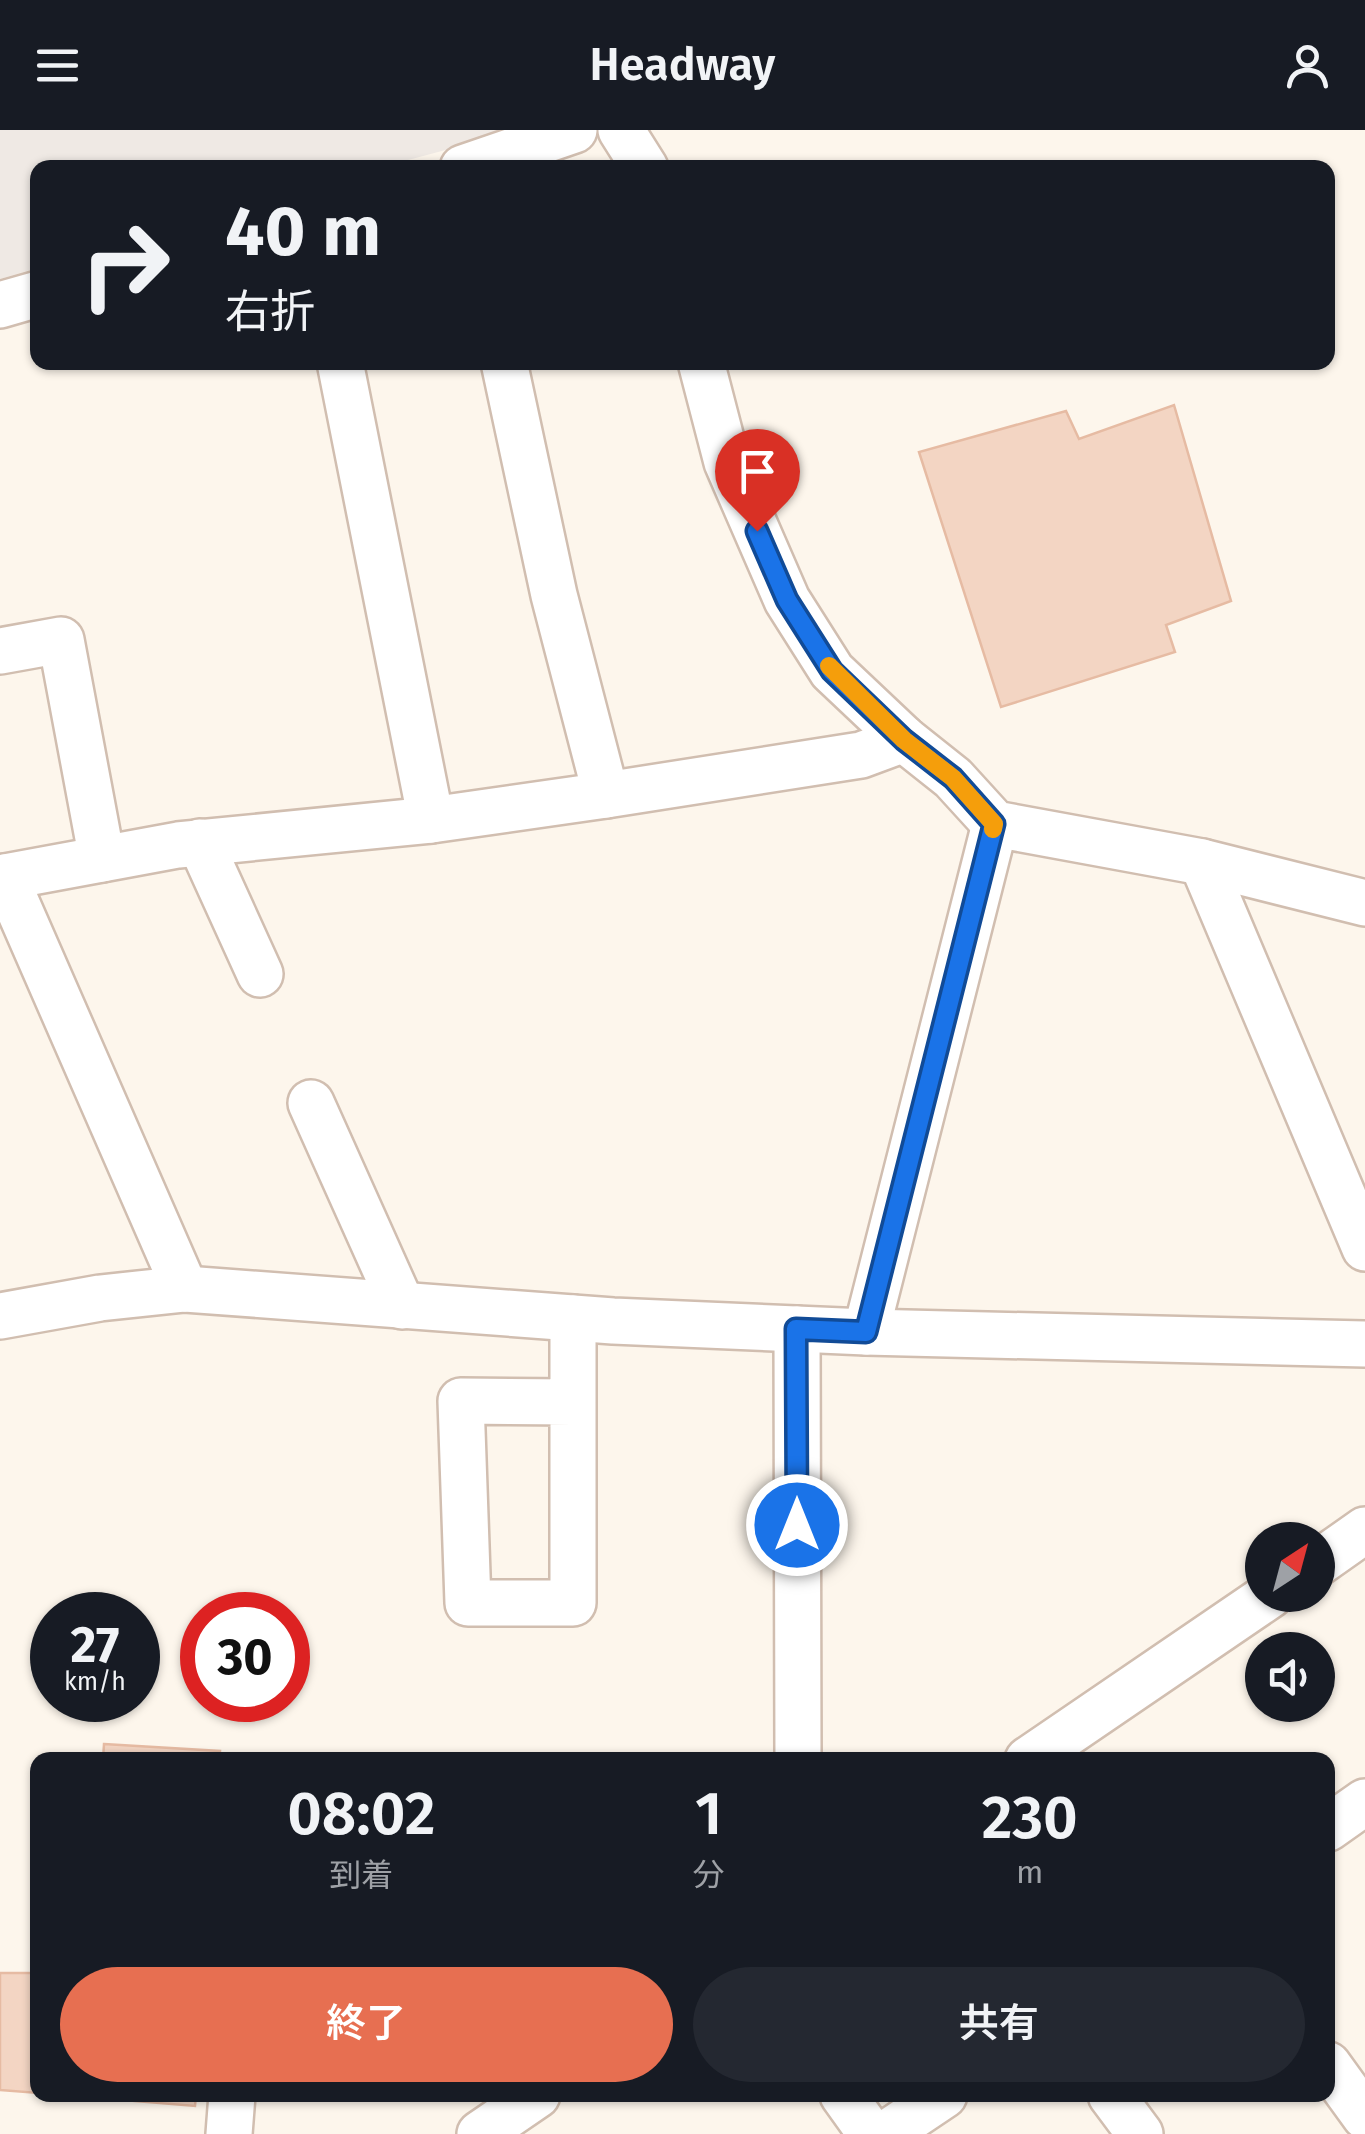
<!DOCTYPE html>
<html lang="ja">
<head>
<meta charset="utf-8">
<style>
	body { margin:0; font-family:"Fira Sans","Noto Sans JP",sans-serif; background:#242831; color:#f1f3f6; height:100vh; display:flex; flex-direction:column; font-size:38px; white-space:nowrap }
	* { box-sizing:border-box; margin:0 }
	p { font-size:32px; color:#9ea1a6 }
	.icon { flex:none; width:55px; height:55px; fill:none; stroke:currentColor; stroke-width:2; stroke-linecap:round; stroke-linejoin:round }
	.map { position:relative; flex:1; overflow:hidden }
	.panel { position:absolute; left:30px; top:1622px; width:1305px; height:350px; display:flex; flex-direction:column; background:#171b24; border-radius:20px; box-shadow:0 2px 8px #0004 }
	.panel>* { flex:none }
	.guide { position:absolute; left:30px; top:30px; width:1305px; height:210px; border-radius:20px; box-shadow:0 2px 8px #0004; background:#171b24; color:#f1f3f6; overflow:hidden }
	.needle { width:65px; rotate:36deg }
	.fabs { position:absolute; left:1245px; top:1392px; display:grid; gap:20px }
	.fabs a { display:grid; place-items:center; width:90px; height:90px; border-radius:50%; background:#171b24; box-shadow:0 2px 8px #0004; font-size:50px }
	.speed { position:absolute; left:30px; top:1462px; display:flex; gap:20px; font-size:50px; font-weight:700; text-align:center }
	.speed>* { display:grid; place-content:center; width:130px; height:130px; border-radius:50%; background:#171b24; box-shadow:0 2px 8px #0004; line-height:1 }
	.speed small { font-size:25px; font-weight:400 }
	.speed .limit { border:15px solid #d22; background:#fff; color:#111 }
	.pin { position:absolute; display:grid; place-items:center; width:85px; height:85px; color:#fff; margin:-102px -42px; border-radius:50% 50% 50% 0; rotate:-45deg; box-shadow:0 0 10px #0007 }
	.pin .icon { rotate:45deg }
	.me { position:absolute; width:110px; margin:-55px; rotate:0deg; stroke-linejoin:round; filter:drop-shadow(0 0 8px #0008) }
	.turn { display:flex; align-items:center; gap:35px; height:210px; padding:0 30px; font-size:45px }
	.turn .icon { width:130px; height:130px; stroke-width:2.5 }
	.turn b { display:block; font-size:70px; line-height:85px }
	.eta { display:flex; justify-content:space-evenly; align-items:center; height:170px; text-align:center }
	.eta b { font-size:60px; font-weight:600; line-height:70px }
	.button { display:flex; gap:20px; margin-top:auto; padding:20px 30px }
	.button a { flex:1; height:115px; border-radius:60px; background:#e76f51; color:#fff; font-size:40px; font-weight:600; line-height:115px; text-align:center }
	.button a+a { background:#242831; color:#f1f3f6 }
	header { display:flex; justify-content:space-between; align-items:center; height:130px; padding:0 30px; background:#171b24; font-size:45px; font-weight:600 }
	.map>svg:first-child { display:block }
</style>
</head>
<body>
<header><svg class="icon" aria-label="menu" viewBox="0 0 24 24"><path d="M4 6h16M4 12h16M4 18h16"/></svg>Headway<svg class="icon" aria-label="person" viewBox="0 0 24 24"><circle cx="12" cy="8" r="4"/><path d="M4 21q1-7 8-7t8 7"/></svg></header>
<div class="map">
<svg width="1365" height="2004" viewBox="0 0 1365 2004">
	<rect width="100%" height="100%" fill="#fdf6ec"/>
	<path fill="#efe9e4" d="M0,0h520l-138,37 -344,1 -1,100 -37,11z"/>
	<g fill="#f3d5c3" stroke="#e6bba3" stroke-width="2.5">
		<path d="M1174,275l57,196 -65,24 9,27 -174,55 -82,-255 147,-41 13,28z"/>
		<path d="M104,1614l116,7 -1,9h-116z"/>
		<path d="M0,1843h38v120l-38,-3z"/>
		<path d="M62,1965h134l-1,11z"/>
	</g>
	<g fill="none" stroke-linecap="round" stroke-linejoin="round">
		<defs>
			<g id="minor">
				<path d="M621,0l24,38"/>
				<path d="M463,38l111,-38"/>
				<path d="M0,175l38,-11"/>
				<path d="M340,232l91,458"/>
				<path d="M504,232l50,233 52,200"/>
				<path d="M701,232l26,100 60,138 45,71 72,68 49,39 42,46 207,38 163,41"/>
				<path d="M0,521l61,-11 41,219"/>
				<path d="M200,712l60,132"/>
				<path d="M1202,732l163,386"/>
				<path d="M5,747l180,412"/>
				<path d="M0,748l178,-33 253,-25 175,-25 255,-40 43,-16"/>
				<path d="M311,973l91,203"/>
				<path d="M0,1186l100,-18 85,-9 428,32 253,11 499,12"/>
				<path d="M573,1188v285h-105l-7,-202 112,1"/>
				<path d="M797,1199l1,431"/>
				<path d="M866,1202l129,-508"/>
				<path d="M1318,1433l47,-33"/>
				<path d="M1028,1630l242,-165"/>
				<path d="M1328,1698l37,-26"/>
				<path d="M1328,1935l37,51"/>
				<path d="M843,1965l28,39"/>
				<path d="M1111,1965l29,39"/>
				<path d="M229,2004l3,-39"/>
				<path d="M480,2004l57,-39"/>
				<path d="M886,2004l58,-39"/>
			</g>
		</defs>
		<use href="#minor" stroke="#d1beb0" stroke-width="50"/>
		<use href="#minor" stroke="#fff" stroke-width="45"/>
	</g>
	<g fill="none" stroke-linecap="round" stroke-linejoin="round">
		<defs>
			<path id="route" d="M757,401l30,69 45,71 72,69 49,38 41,46 -128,508 -70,-3 1,196"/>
		</defs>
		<use href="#route" stroke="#114b97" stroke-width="25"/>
		<use href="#route" stroke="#1a73e8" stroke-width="18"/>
		<path stroke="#f59e0b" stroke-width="18" d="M829,536l75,74 49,38 41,46 -1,5"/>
	</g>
</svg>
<div class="fabs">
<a><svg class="needle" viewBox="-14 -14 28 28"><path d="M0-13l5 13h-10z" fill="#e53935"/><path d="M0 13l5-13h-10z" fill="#9ea1a6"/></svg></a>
<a><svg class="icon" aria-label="sound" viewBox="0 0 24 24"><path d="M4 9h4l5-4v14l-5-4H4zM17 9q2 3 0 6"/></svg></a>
</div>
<div class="speed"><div>27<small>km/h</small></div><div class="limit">30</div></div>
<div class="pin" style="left:757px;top:401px;background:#d93025"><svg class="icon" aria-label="arrive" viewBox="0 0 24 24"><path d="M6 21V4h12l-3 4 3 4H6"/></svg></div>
<svg class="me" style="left:797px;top:1395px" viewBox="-20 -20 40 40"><circle r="17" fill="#1a73e8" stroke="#fff" stroke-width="3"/><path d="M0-11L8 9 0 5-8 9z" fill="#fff"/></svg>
<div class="guide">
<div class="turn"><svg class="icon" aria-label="right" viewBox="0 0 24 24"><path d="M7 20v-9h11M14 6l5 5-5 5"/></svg><div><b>40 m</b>右折</div></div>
</div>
<section class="panel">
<div class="eta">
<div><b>08:02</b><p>到着</p></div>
<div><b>1</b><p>分</p></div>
<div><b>230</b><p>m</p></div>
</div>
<div class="button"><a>終了</a><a>共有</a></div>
</section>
</div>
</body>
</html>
